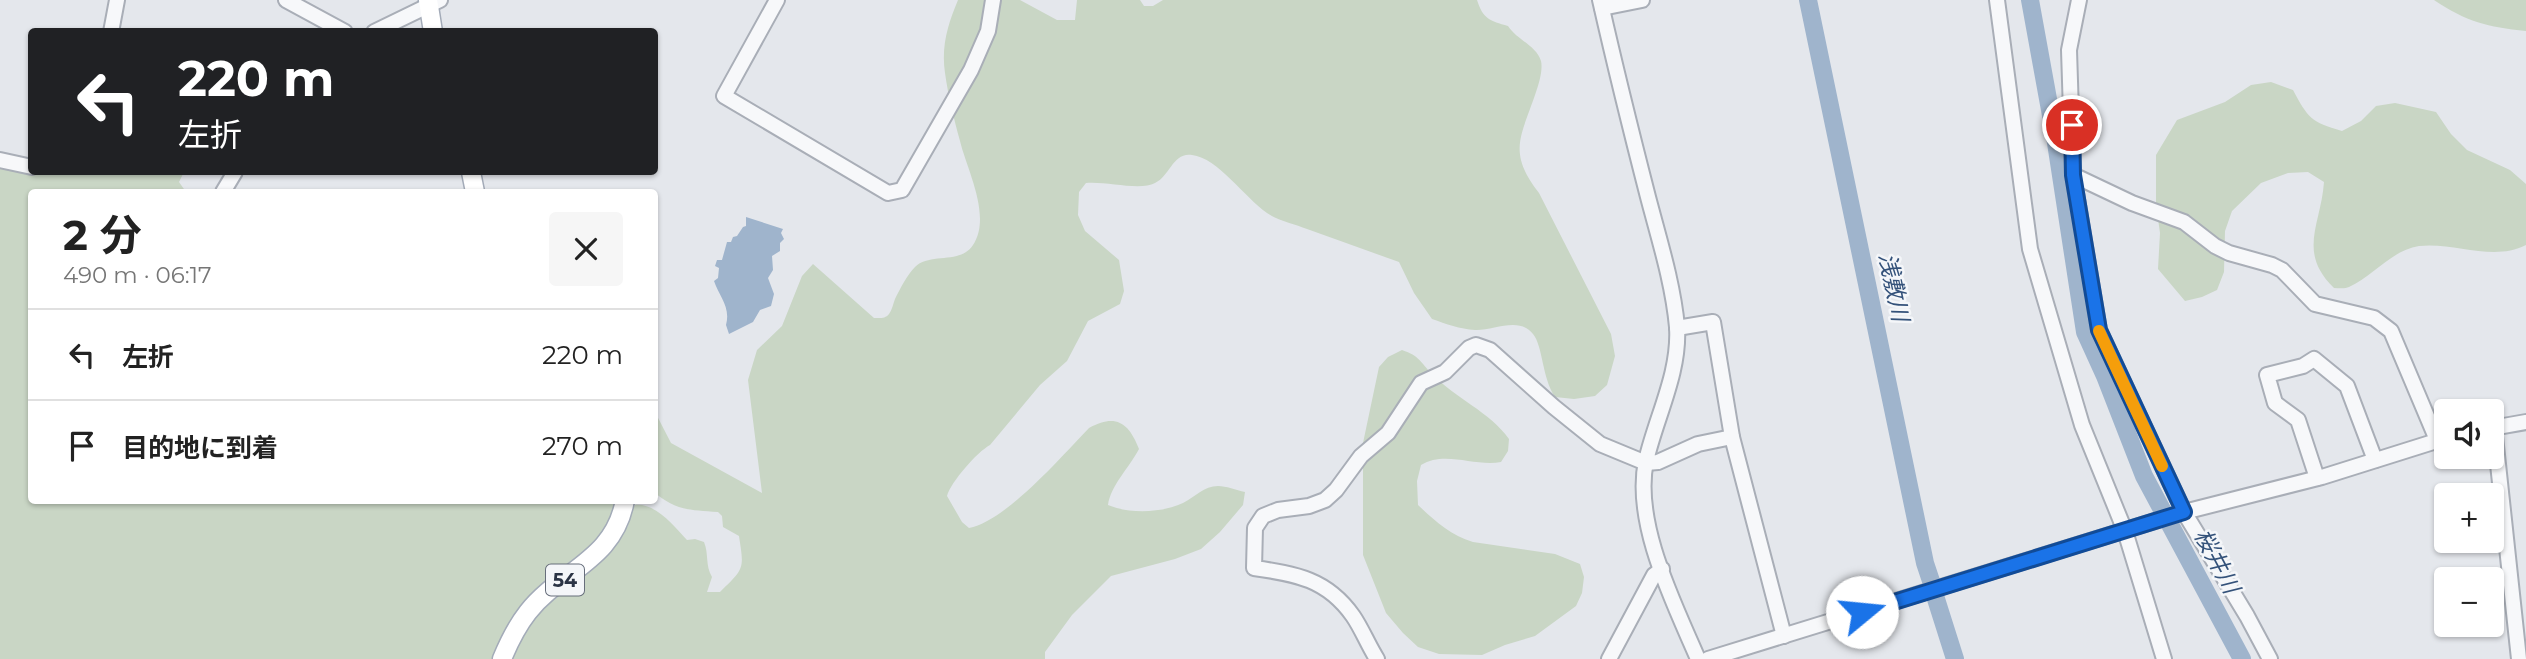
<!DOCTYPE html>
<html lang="ja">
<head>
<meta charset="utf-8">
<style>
	body { margin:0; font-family:Montserrat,"Noto Sans JP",sans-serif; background:#f6f6f6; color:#222; height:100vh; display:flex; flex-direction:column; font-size:26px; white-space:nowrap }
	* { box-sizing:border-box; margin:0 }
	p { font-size:23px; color:#767676 }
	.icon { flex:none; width:38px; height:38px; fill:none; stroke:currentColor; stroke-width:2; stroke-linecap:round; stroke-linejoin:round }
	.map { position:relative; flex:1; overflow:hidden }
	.sheet { position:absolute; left:28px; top:189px; width:630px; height:315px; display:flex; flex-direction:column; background:#fff; border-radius:7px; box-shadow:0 2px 5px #0004 }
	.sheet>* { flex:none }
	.banner { position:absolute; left:28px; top:28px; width:630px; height:147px; border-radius:7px; box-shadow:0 2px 5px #0004; background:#202124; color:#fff; overflow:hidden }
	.controls { position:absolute; left:2434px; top:399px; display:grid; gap:14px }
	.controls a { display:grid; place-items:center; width:70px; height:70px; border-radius:7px; background:#fff; box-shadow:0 2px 5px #0004; font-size:35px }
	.pin { position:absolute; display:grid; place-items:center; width:60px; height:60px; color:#fff; margin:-30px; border:4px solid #fff; border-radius:50%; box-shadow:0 2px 7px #0007 }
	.me { position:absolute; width:77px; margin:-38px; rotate:73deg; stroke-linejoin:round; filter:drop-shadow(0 0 5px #0008) }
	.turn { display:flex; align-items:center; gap:24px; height:147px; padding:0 35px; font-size:32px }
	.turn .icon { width:91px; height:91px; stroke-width:2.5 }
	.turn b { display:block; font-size:49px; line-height:60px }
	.round { display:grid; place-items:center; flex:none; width:74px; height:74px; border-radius:7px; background:#f6f6f6 }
	.summary { display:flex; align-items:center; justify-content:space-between; height:119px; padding:0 35px }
	h1 { font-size:42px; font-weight:700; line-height:52px }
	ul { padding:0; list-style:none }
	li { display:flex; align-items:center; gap:21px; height:91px; padding:0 35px; border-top:2px solid #e0e0e0 }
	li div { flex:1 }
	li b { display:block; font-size:26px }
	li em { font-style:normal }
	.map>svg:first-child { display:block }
</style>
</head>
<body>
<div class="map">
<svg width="2526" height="659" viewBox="0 0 2526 659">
	<rect width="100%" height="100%" fill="#e4e7ec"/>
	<g fill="#c9d6c5">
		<path d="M958,0h62l37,20h18l2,-20h63l4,6h9l10,-6h314c6,19 13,21 31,26 9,14 28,19 33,35 2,9 -2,22 -5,31 -15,45 -29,60 3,101l72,141 4,22 -8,29 -12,11 -21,3 -19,-2c-13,-19 -12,-51 -22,-63 -14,-18 -40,-3 -58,-4 -15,-1 -29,-6 -43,-11l-18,-26 -15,-31c-31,-11 -61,-22 -92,-33 -12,-5 -29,-8 -40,-16 -23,-16 -49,-55 -75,-58 -19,-3 -22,21 -37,28 -15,8 -49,-2 -69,0l-7,9 -1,23 7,16 34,29 5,31 -4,13 -32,17 -21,40 -27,24 -50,60c-13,7 -39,37 -43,51l15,26 7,6c37,-7 93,-72 120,-100 27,-15 40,-5 50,21 -10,19 -28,36 -31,56 21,9 54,8 75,-2 12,-6 21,-17 35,-17 8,0 18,4 27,6l-2,13 -23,27 -19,17 -26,10 -64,17 -39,39 -27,37v7h-547l45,-55 16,-9 69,-69 1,-11 6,-10c21,-2 38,20 52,35l8,-1 9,3c5,12 1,23 8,35l-5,15h13c25,-24 24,-23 19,-56l-16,-9 -1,-11 -4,-4c-27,-2 -41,-1 -63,-19v-81l16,31 91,50 -14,-113 9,-30 25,-24 20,-50 11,-12 61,54c6,0 11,1 15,-4 3,-4 4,-10 6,-15 5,-10 12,-24 20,-32 15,-15 45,-2 58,-22 19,-29 -6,-75 -13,-104 -6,-22 -12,-46 -15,-68 -4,-27 3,-49 13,-73z"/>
		<path d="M2434,0h92v31c-39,-4 -59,-9 -92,-31z"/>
		<path d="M2271,82l22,8c15,28 18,32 49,41l19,-10 15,-15 19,-3 41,9 15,22 16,16 43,20 16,14v61c-33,17 -71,-3 -107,1 -27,4 -46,30 -70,41 -4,2 -10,1 -15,1 -37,-36 -13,-63 -10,-106l-16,-10 -20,1 -27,10 -29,28 -7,20 -1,41 -7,18 -15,7 -17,4 -27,-32 2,-36 -4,-29v-49l21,-35 48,-18 26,-17z"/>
		<path d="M0,163c17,5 48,15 65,9h119l-5,10 7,10h-154v308l586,1c-4,10 -7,26 -14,34 -34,39 -98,70 -109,124h-495z"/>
		<path d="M1402,350c18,6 18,12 30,24 23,24 58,38 77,65l-1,12 -7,11c-26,5 -56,-12 -80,3l-4,16 1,24c17,16 32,30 55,37l82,12 25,10 4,13 -2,16 -6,13 -41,30 -30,9 -23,10 -43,-1 -21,-7 -15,-14 -17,-20 -23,-58v-112l16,-76 9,-10z"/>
	</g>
	<path fill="#9fb4cc" d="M746,217l37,12 -2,4 3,6 -4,4v8l-8,5 1,14 -5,8 6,16 -3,12 -11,4 -7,12 -24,12 -3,-9c5,-18 -7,-29 -12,-44l4,-3 1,-10 -4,-2 2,-6h5l5,-18h4l2,-5 4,-1 6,-9 3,-1z"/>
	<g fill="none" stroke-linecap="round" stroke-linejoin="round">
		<g stroke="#9fb4cc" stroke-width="18">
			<path d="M1808,0l117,563 7,21"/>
			<path d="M2030,0l26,143 29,189 20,44 39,100 98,183"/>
			<path d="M1936,599l19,60"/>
		</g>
		<defs>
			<g id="minor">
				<path d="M286,0l59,32"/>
				<path d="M777,0l-53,96 164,97 14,-3 69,-120 17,-39 5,-31"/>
				<path d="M1600,0c15,66 31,131 48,197 11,42 25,86 29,130 3,46 -21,90 -31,134 -13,62 28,142 52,198"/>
				<path d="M1997,0l33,249 52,176 43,106 39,128"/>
				<path d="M2079,0l-10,50 4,125 26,155 85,182 63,104 23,43"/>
				<path d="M1602,8l40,-8"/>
				<path d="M111,32l6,-32"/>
				<path d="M374,32l66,-32"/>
				<path d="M0,160l32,7"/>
				<path d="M2073,175l59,28 52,19 31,24 14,7 43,12 10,5 33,34 59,14 17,13 46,109"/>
				<path d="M223,192l12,-20"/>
				<path d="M1677,328l36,-6 19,115 52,199"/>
				<path d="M2494,427l25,232"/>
				<path d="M2492,428l34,-6"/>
				<path d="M2317,478l-19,-58 -23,-17 -8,-28 36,-9 11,-7 33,27 28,74"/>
				<path d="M1377,659c-9,-14 -15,-30 -24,-43 -26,-37 -57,-42 -99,-48l1,-40 8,-12 15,-6 31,-4 16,-6 11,-10 25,-34 27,-23 33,-50 24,-11 24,-24 7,-3 14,5 64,57 46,37 46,19 12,-1 40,-18 34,-7"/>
				<path d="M1609,659l45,-84 8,-6"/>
				<path d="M1708,659l476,-147 138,-35 124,-39"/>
			</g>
			<g id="major">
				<path d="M428,0l5,32"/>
				<path d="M471,172l4,20"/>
				<path d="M502,659c7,-17 15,-33 26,-47 33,-42 86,-51 97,-112"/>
			</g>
		</defs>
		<use href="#minor" stroke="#a9aeb7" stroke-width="18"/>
		<use href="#major" stroke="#a3abb8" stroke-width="21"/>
		<use href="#minor" stroke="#f7f8fa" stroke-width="14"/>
		<use href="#major" stroke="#fff" stroke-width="18"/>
	</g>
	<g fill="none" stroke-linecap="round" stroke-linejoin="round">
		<defs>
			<path id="route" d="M1862,612l322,-100 -85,-182 -26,-155 -1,-50"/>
		</defs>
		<use href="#route" stroke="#114b97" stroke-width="18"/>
		<use href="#route" stroke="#1a73e8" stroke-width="12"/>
		<path stroke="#f59e0b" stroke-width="12" d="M2099,331l63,135"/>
	</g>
	<g text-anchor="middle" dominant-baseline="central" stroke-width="5" stroke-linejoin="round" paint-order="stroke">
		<rect fill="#f4f6f9" stroke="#676e7b" stroke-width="2" x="546" y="564.5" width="38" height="31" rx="5"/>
		<g font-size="19" font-weight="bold" fill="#2b3445">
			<text x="565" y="580">54</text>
		</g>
		<g font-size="23" font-style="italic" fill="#34527a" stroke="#f4f6f9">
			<text transform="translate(1894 287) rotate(78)">浅敷川</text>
			<text transform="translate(2217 561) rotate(62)">桜井川</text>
		</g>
	</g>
</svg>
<div class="controls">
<a><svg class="icon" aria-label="sound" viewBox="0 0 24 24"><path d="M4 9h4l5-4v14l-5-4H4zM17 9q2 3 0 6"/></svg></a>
<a>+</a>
<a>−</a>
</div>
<div class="pin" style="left:2072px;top:125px;background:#d93025"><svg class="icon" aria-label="arrive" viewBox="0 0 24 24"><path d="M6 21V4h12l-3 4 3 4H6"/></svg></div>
<svg class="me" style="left:1862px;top:612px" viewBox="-20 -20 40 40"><circle r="19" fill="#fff"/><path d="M0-13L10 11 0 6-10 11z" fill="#1a73e8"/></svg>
<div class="banner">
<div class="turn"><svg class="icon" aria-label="left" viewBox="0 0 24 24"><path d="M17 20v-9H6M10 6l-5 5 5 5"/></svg><div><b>220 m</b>左折</div></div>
</div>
<section class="sheet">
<div class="summary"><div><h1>2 分</h1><p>490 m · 06:17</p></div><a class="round"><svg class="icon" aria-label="close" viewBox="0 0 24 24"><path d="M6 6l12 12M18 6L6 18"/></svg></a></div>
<ul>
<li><svg class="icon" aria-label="left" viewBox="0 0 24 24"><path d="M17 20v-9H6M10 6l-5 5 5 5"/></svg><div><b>左折</b></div><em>220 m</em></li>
<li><svg class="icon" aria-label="arrive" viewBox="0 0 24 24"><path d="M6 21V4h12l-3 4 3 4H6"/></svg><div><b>目的地に到着</b></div><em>270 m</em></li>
</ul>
</section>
</div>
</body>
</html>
